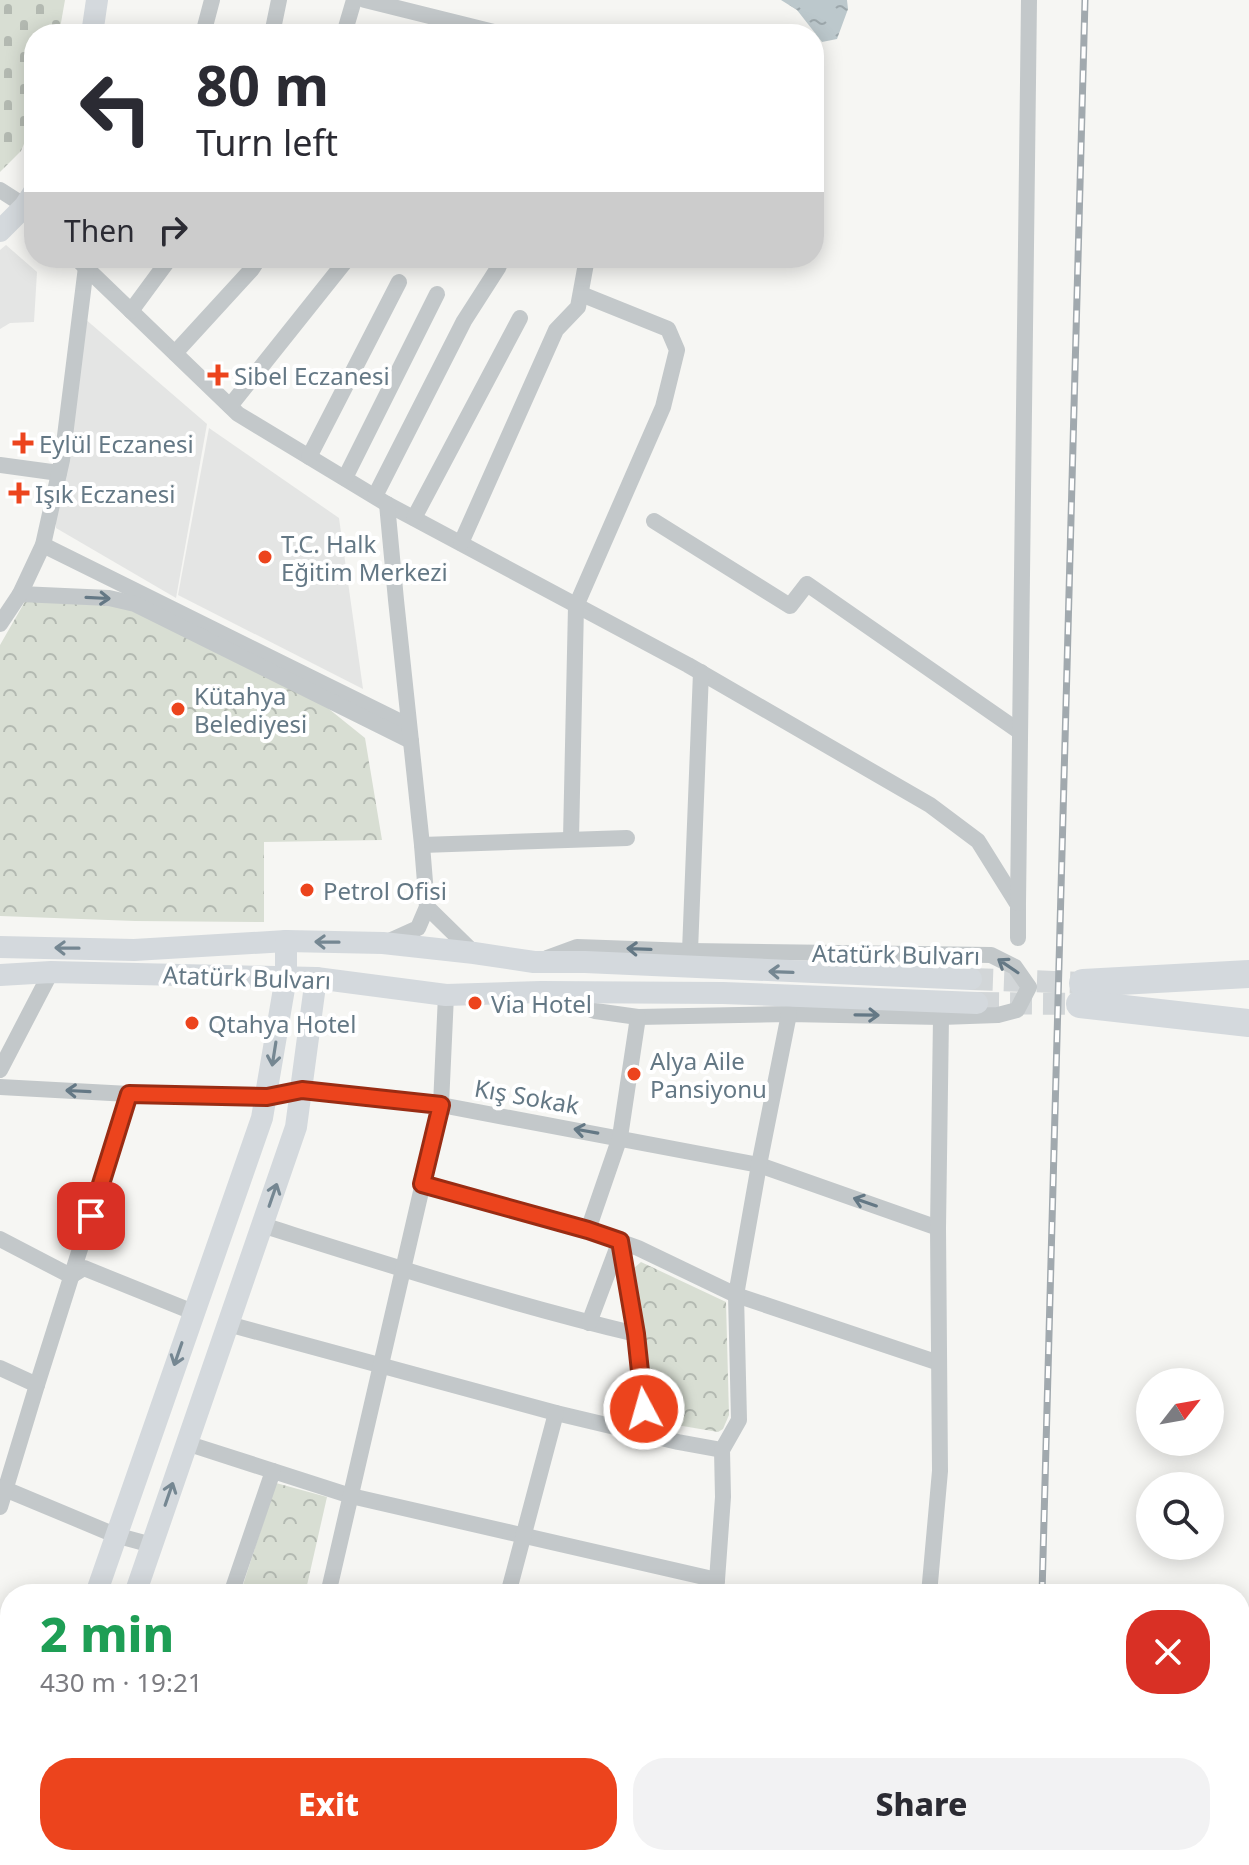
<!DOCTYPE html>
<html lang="en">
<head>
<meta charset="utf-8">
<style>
	body { margin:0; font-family:"Noto Sans",sans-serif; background:#f2f2f3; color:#2b2b33; height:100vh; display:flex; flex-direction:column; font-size:30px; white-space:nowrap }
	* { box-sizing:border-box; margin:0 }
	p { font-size:26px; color:#7c7c81 }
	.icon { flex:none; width:44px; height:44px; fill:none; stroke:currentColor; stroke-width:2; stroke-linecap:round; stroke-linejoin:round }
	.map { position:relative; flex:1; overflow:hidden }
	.drawer { position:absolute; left:0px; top:1584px; width:1250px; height:282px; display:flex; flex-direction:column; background:#fff; border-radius:32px 32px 0 0; box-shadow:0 4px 20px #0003 }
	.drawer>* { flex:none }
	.guide { position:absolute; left:24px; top:24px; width:800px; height:244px; border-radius:32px; box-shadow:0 4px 20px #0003; background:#fff; color:#2b2b33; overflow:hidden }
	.needle { width:52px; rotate:59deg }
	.buttons { position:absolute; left:1136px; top:1368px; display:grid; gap:16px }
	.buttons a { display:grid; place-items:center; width:88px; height:88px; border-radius:50%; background:#fff; box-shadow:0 4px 20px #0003; font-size:40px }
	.pin { position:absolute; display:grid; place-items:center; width:68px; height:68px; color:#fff; margin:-34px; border-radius:16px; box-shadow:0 4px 12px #0006 }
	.me { position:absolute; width:88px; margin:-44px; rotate:354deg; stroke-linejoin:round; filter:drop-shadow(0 0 6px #0008) }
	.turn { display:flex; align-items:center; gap:28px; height:168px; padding:0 40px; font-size:36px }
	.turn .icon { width:104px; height:104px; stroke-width:2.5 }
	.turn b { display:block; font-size:56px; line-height:68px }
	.then { display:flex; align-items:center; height:76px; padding:0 40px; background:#0003; gap:16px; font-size:30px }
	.round { display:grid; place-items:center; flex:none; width:84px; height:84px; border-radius:32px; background:#f2f2f3 }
	.head { display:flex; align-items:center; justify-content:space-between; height:136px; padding:0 40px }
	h1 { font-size:48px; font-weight:800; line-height:60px; color:#1e9e55 }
	.primary-button { display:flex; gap:16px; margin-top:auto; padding:16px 40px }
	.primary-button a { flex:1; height:92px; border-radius:32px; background:#ec441d; color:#fff; font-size:32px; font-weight:800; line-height:92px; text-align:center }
	.primary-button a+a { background:#f2f2f3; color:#2b2b33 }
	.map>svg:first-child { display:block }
</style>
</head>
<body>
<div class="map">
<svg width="1249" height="1865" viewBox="0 0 1249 1865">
	<defs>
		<pattern id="forest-crowns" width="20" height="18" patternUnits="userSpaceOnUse" patternTransform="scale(2)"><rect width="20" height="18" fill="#d8ded3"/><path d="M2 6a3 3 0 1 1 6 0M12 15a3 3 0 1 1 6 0" fill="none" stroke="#b3b9b1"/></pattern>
		<pattern id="cemetery-stones" width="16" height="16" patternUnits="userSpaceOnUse" patternTransform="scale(2)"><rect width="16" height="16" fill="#d8ded3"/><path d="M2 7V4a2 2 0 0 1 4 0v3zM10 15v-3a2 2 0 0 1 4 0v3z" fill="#b3b9b1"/></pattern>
		<pattern id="water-ripples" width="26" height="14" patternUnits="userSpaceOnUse" patternTransform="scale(2)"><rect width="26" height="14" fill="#bcc8cc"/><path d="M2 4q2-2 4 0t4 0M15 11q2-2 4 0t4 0" fill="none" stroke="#9ca7ab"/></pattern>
	</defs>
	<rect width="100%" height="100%" fill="#f6f6f3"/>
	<g fill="#e4e5e4">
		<path d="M6,245l31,27 -3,50 -24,1 -10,6v-79z"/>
		<path d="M84,318l123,106 -31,174 -120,-70 -2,-64z"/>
		<path d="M209,428l130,90 24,171 -185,-94z"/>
	</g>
	<g fill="url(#forest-crowns)">
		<path d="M27,598l108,6 184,97 46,37 17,102 -118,2v80l-129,-1 -135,-5v-271z"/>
		<path d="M641,1262l85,40 3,113 -6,14 -5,3 -65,-11 -19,-153z"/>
		<path d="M276,1483l51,14 -22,97h-65z"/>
	</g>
	<path fill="url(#cemetery-stones)" d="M0,0h65l-6,34h-25v86l-13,31 -21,21z"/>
	<path fill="url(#water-ripples)" d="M781,0h66l1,9 -11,30 -15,3 -25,-32z"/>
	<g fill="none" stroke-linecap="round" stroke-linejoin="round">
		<g stroke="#d2d6d8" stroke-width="22" stroke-dasharray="22 11" stroke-linecap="butt">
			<path d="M971,979l112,4"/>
			<path d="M977,1003l103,1"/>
		</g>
		<g stroke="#c3c8ca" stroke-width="16">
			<path d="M365,0l137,34"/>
			<path d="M203,34l9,-34"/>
			<path d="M272,34l7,-34"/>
			<path d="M344,34l10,-34"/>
			<path d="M0,190l25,16 9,9"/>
			<path d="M76,258l162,156 149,90 301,161 242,140 48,36 40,64v33"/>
			<path d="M131,311l39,-53"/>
			<path d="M175,353l77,-84 7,-11"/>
			<path d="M230,406l118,-148"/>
			<path d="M309,457l90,-175"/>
			<path d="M0,465l59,8"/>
			<path d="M345,478l92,-184"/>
			<path d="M375,496l89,-175 34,-53 4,-10"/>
			<path d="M414,518l106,-200"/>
			<path d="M654,521l136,85 17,-22 213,148"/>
			<path d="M461,543l95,-213 22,-23 9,-49"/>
			<path d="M43,545l366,181"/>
			<path d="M20,594l89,4 26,6 276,137"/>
			<path d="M0,624l20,-30 23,-49 19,-85 24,-193 3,-5"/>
			<path d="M571,839l5,-233 87,-199 14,-57 -9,-21 -87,-35"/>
			<path d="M422,845l205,-7"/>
			<path d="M1018,903l11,-903"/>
			<path d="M427,907l47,46"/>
			<path d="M387,942l31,-14 9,-21 -5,-62 -26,-245 -9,-96"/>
			<path d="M690,951l11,-279"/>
			<path d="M547,958l30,-11 113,4 301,4 24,12 14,20 -12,23 -19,5 -57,2 -152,-3 -151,3 -43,-6 -40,-14"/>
			<path d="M0,1070l51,-98"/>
			<path d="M0,1087l129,7 138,3 35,-7 139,15 318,60 179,63"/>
			<path d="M422,1184l166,46 50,18 98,47 203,68"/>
			<path d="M262,1225c124,39 248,79 374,109l-16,-93"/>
			<path d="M588,1230l32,-93 18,-120"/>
			<path d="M0,1239l71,37 13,-8 109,44"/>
			<path d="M589,1323l30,-80"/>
			<path d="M228,1324l328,89 122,29 44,8"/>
			<path d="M636,1334l10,100"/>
			<path d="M0,1368l37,17"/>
			<path d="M186,1443l165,53 366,84"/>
			<path d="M0,1487l115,48 37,10"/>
			<path d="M0,1507l37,-122 92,-291"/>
			<path d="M231,1594l42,-123"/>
			<path d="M328,1594l113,-489 5,-110"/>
			<path d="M508,1594l48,-181"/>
			<path d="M716,1594l7,-97 -1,-47 17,-30 -3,-125 23,-130 30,-151"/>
			<path d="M929,1594l11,-123 -2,-243 3,-211"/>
			<path d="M0,1637l10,4"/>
			<path d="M420,1856l16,4"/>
			<path d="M140,1865l3,-9"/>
			<path d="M244,1865l3,-9"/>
			<path d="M328,1865l2,-9"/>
			<path d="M543,1865l3,-9"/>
			<path d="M677,1865l2,-9"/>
			<path d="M805,1865l6,-9"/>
		</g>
		<g stroke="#d4d9dd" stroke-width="22">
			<path d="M92,34l5,-34"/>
			<path d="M0,231l25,-25 9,-14"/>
			<path d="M0,947l134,3 152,-9 97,2 91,10 60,9h51l386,17"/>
			<path d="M0,975l51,-3 265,6 130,17 95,-3 182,1 254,10"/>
			<path d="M96,1594l166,-476 24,-141v-36"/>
			<path d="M135,1594l161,-467 20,-149"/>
			<path d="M0,1860l10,-21"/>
			<path d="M34,1865l4,-9"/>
		</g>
		<g stroke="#d4d9dd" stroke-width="28">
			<path d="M1083,983l166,-9"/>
			<path d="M1080,1004l169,19"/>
			<path d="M1240,1668l9,-11"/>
			<path d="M1240,1710l9,-10"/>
			<path d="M1065,1865l8,-9"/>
			<path d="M1101,1865l8,-9"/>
		</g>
		<defs>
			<g id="rail">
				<path d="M1042,1594l43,-1594"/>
				<path d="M1035,1865v-9"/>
			</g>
		</defs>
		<use href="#rail" stroke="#a1a9ae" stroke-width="7"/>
		<use href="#rail" stroke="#fff" stroke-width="4" stroke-dasharray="12" stroke-linecap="butt"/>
	</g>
	<defs><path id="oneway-shaft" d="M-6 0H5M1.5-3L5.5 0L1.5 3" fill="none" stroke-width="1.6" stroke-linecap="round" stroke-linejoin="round" transform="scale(2)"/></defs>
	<g stroke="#647885">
		<use href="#oneway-shaft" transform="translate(98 598) rotate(3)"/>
		<use href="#oneway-shaft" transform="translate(639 949) rotate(-178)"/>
		<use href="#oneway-shaft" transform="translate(1008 966) rotate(-146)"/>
		<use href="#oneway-shaft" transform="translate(867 1015) rotate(1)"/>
		<use href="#oneway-shaft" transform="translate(78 1091) rotate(-177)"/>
		<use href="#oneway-shaft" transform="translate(586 1131) rotate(-170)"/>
		<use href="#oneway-shaft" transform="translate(865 1202) rotate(-161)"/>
	</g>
	<g stroke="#758792">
		<use href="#oneway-shaft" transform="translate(327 942) rotate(-179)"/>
		<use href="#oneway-shaft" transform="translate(67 948) rotate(-179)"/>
		<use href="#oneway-shaft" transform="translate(781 972) rotate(-178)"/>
		<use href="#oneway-shaft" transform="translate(274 1054) rotate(99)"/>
		<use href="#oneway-shaft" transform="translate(273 1195) rotate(-71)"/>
		<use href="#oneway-shaft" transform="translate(178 1354) rotate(109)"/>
		<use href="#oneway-shaft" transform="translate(169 1494) rotate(-71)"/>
	</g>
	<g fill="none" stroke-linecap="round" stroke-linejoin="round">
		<defs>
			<path id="route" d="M91,1216l38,-122 138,3 35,-7 139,15 -19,79 166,46 32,11 16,93 8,75"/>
		</defs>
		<use href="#route" stroke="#992c13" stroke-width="20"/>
		<use href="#route" stroke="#ec441d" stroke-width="14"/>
	</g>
	<g fill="#ec441d" stroke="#fff" stroke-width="3">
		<path d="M214 363h8v8h8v8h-8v8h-8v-8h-8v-8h8z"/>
		<path d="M19 431h8v8h8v8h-8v8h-8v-8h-8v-8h8z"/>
		<path d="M15 481h8v8h8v8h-8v8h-8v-8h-8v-8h8z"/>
		<circle cx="265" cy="557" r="8"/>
		<circle cx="178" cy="709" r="8"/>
		<circle cx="307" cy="890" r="8"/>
		<circle cx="475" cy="1003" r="8"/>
		<circle cx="192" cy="1023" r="8"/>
		<circle cx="634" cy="1074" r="8"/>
	</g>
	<g text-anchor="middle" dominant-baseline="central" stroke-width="8" stroke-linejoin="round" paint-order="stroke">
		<g font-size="24" fill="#647885" stroke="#fff" text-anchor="start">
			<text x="234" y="375">Sibel Eczanesi</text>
			<text x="39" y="443">Eylül Eczanesi</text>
			<text x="35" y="493">Işık Eczanesi</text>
			<text x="281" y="543">T.C. Halk<tspan x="281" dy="28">Eğitim Merkezi</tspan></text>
			<text x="194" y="695">Kütahya<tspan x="194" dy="28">Belediyesi</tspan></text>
			<text x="323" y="890">Petrol Ofisi</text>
			<text x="491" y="1003">Via Hotel</text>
			<text x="208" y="1023">Qtahya Hotel</text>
			<text x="650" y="1060">Alya Aile<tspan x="650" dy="28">Pansiyonu</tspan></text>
		</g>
		<g font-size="24" fill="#647885" stroke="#fff">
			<text transform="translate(896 954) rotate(1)">Atatürk Bulvarı</text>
			<text transform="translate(247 977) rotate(2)">Atatürk Bulvarı</text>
			<text transform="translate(527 1096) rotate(10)">Kış Sokak</text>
		</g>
	</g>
</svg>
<div class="buttons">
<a><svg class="needle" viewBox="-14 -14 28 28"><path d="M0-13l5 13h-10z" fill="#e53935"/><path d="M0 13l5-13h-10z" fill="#7c7c81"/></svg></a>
<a><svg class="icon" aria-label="search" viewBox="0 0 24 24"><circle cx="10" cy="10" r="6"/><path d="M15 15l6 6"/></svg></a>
</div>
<div class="pin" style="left:91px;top:1216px;background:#d93025"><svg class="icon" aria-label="arrive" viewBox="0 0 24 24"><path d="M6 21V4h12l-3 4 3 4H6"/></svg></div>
<svg class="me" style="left:644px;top:1409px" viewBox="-20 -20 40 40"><circle r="17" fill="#ec441d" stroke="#fff" stroke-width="3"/><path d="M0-11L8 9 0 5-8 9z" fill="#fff"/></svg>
<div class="guide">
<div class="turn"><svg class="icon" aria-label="left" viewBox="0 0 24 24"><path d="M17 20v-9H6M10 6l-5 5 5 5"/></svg><div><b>80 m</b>Turn left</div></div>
<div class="then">Then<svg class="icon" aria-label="right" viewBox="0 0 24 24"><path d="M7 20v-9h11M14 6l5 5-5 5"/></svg></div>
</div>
<section class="drawer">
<div class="head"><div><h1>2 min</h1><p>430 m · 19:21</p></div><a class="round" style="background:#d93025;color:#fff"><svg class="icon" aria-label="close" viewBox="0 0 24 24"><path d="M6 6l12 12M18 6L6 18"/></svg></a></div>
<div class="primary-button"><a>Exit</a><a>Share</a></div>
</section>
</div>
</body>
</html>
